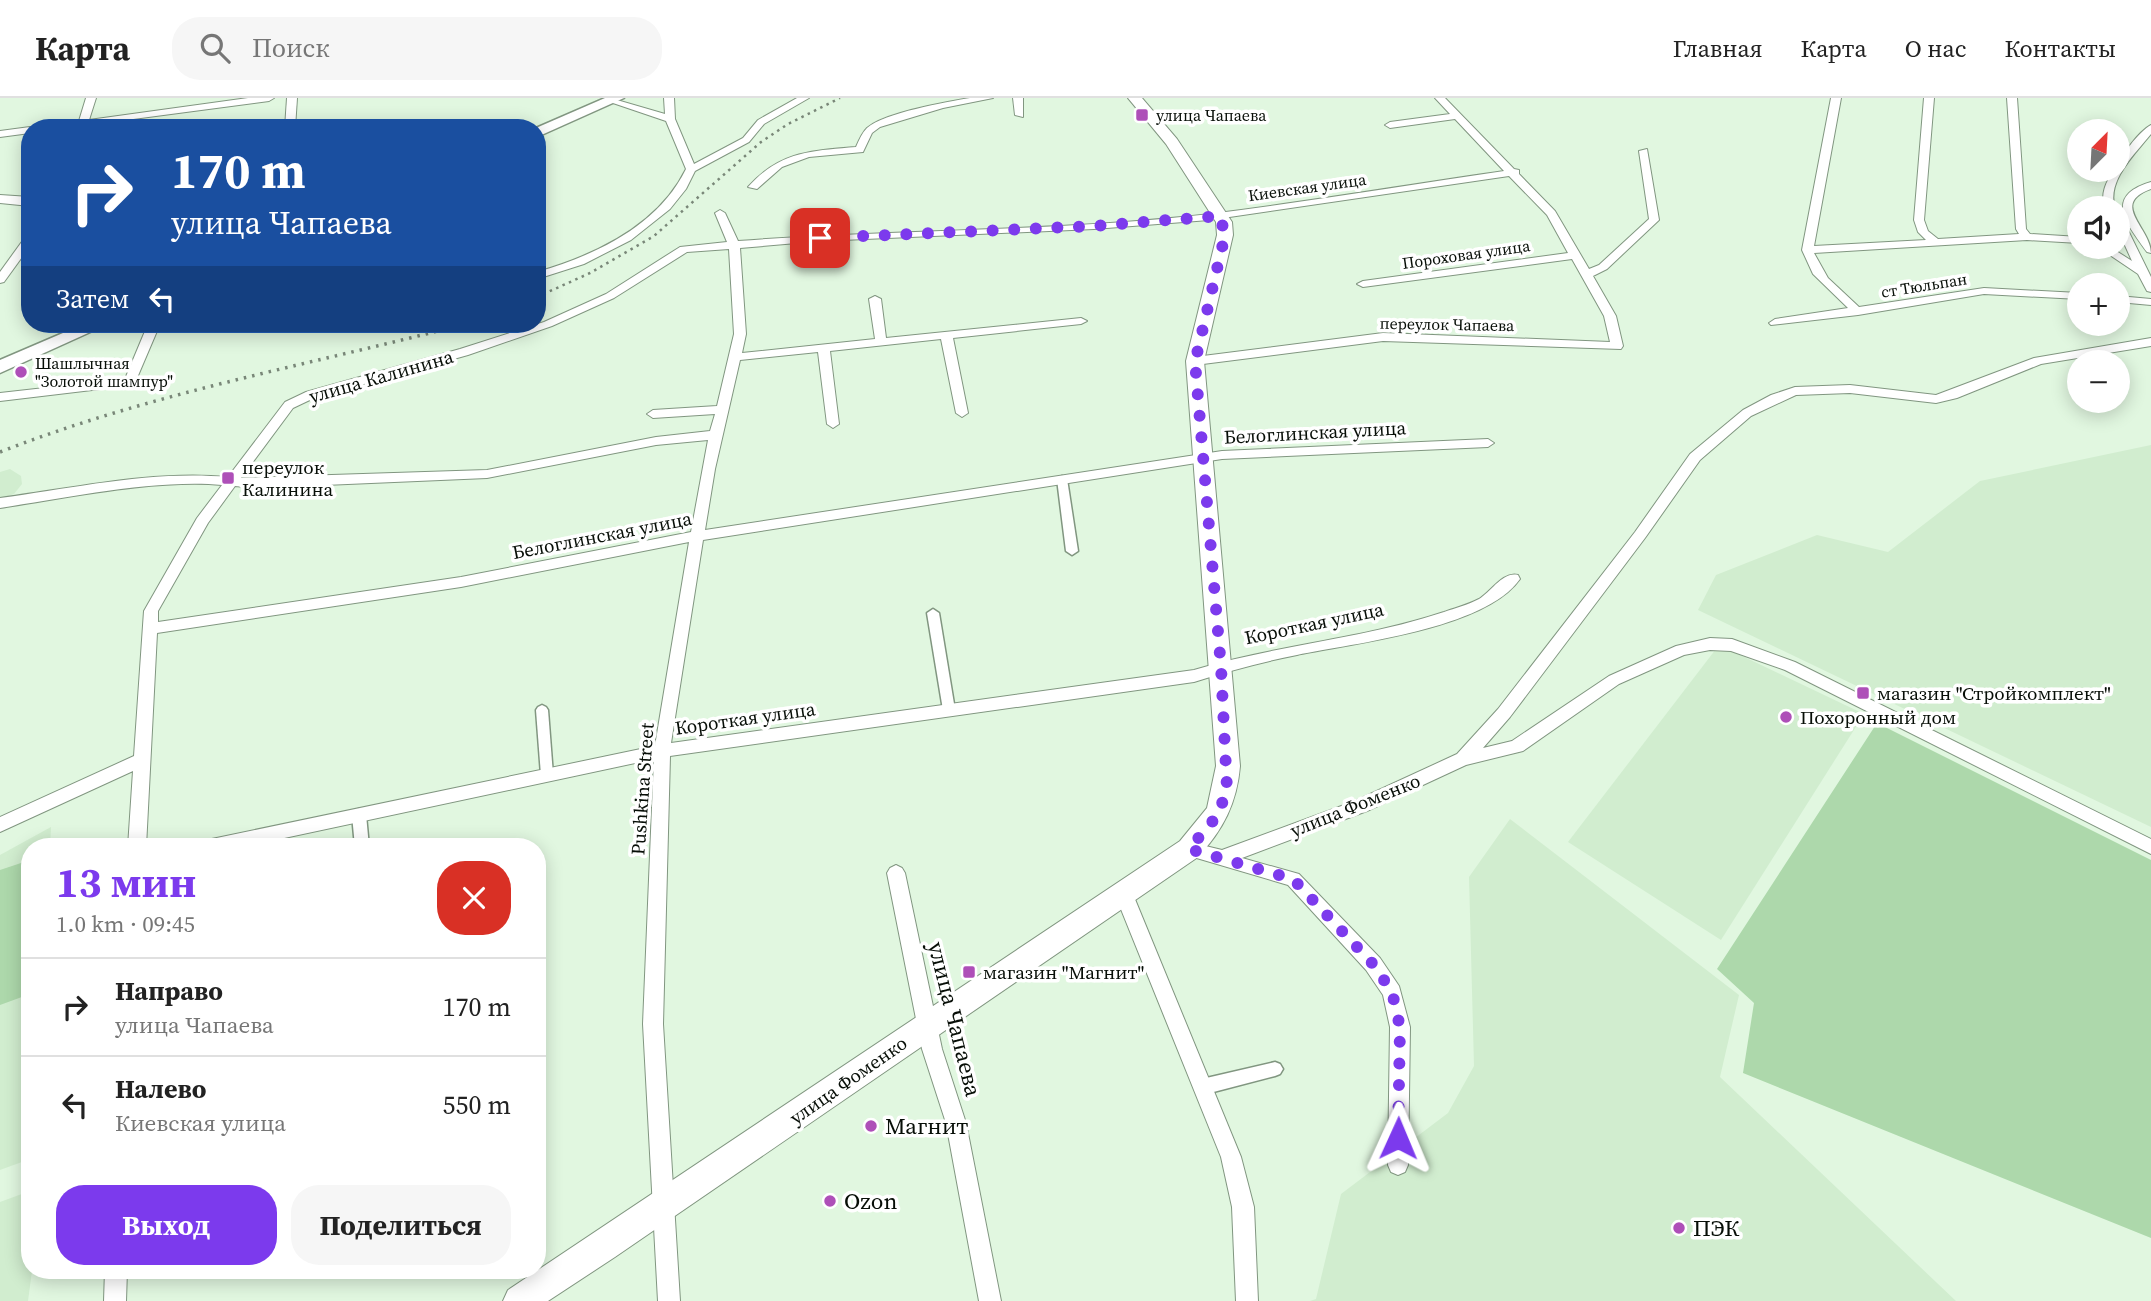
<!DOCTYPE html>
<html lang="ru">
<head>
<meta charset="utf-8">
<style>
	body { margin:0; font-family:"Source Serif 4",serif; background:#f6f6f6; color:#222; height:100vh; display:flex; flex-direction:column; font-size:26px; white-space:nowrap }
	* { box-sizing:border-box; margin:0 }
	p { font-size:23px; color:#767676 }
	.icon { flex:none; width:38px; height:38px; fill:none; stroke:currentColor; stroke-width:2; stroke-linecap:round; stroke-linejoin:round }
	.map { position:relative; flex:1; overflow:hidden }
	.sheet { position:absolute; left:21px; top:740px; width:525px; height:441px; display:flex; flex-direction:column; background:#fff; border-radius:28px; box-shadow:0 4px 18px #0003 }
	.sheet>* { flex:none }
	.guide { position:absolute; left:21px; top:21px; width:525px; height:214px; border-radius:28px; box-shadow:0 4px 18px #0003; background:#1a4fa0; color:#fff; overflow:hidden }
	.needle { width:46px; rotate:24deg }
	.controls { position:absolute; left:2067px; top:21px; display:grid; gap:14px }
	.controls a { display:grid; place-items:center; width:63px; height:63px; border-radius:50%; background:#fff; box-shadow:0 4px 18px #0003; font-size:35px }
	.pin { position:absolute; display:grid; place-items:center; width:60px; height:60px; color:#fff; margin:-30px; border-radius:14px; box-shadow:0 4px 10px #0006 }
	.me { position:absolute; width:77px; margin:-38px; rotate:1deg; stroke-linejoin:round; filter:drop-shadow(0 0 5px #0008) }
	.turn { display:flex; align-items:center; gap:24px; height:147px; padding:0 35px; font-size:32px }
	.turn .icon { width:91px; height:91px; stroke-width:2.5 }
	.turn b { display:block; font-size:49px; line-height:60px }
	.then { display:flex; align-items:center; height:66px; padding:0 35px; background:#0003; gap:14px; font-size:26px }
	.round { display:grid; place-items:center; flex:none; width:74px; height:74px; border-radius:28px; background:#f6f6f6 }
	.overview { display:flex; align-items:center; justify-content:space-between; height:119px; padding:0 35px }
	h1 { font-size:42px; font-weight:700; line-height:52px; color:#7c3aed }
	.button { display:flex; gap:14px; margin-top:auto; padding:14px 35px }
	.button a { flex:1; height:80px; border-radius:28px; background:#7c3aed; color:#fff; font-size:28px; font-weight:700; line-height:80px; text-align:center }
	.button a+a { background:#f6f6f6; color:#222 }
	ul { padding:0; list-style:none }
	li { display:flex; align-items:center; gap:21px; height:98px; padding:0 35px; border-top:2px solid #e0e0e0 }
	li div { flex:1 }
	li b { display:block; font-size:26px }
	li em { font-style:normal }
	header { display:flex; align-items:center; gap:42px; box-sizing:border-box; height:98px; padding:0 35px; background:#fff; border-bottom:2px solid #e0e0e0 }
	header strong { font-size:33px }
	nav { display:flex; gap:38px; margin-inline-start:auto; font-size:24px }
	.search { width:490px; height:63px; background:#f6f6f6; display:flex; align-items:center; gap:18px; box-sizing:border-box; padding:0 24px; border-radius:28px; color:#767676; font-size:26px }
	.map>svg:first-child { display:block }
</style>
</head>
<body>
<header>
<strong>Карта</strong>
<div class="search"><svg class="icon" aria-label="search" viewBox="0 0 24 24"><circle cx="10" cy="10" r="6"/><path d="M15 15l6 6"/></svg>Поиск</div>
<nav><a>Главная</a><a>Карта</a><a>О нас</a><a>Контакты</a></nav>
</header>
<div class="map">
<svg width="2151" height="1203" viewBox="0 0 2151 1203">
	<rect width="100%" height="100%" fill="#e1f7e0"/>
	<g fill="#d1edcf">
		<path d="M2151,347v382l-453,-217 18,-35 101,-40 71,17 92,-71z"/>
		<path d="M10,371l11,7 1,8 -8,10 -14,5v-27z"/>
		<path d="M1719,547l145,69 -143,226 -153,-98z"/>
		<path d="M1510,721l229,176 -19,82 236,224h-646l6,-2 25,-105 107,-81 26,-47 -5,-189z"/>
		<path d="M51,729l-1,20h-20v312l-30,11v-315z"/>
		<path d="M30,1093l2,80 -4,30h-28v-99z"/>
	</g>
	<g fill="#add8ab">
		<path d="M1877,625l274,137v378l-408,-165 11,-70 -37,-34z"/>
		<path d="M30,762v134l-30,11v-135z"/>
	</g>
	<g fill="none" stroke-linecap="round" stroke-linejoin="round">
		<defs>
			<g id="pedestrian">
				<path d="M1062,378l5,3 11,72 -6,4 -6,-4 -9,-72z"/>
				<path d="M933,511l6,4 16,97 -2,3h-8l-2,-3 -16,-97z"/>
				<path d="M542,607l4,2 2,3 5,65 -1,4 -5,1 -5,-1 -1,-4 -5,-65 2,-3z"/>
				<path d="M359,711l5,2 2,4 3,32h-14l-3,-32 2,-4z"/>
				<path d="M1275,964l5,2 3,5 -3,5 -5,2 -73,19 -5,-3 -3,-5 3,-5 5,-3z"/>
			</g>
			<g id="minor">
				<path d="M86,0h10l-7,22 159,-22h26l-5,3 -181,24 -1,3h-44l36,-7z"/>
				<path d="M287,0h10l-2,30h-10z"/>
				<path d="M610,0l55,16 -1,-16h10l1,21 19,45 49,-26 15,-18 39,-22h12l-45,26 -15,18 -54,29 -9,18 -16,20 -39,31 -47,24 -47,15v-7c59,-17 121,-46 149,-103l-20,-48 -56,-19z"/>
				<path d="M970,0h23l-50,10 -63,19 -8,6 -9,19 -54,5 -27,10 -25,22 -9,-2c32,-36 63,-36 108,-40 3,-7 6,-14 11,-19 17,-15 79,-26 103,-30z"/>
				<path d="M1013,0h10v19l-8,-2z"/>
				<path d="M1435,0h10l69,71 5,1v4l36,37 34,58 10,-4 50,-46 -10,-68 8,-2 12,71 -52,49 -14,7 23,40 7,30 -2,3 -238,-8 -188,24 -6,-4 6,-4 188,-24 227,9 -6,-26 -32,-57 -209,28 -6,-3 6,-3 205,-28 -21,-38 -38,-39 -300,44 -115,9 -274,12 -80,7 6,86 -4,19 133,-14 -6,-40 6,-3 6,3 5,39 195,-20 6,3 -6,3 -128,14 15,75 -6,4 -6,-4 -15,-74 -111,12 9,73 -6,4 -6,-4 -9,-72 -78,8 -25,109 -10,61 517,-79 266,-12 6,4 -6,4 -266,12 -519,81 -32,203 523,-73c82,-25 169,-31 250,-58 11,-4 24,-7 35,-13 12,-7 24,-28 39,-24l2,4c-35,50 -165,64 -223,76 -35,7 -69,16 -103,27l-524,74 -7,268 17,277h-22l-15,-277 11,-265 -412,88h-44l3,-5 6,-2 448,-94 34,-204 -228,45 -304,46 -11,214h-18l5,-76 -133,61v-15l134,-61 10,-145 53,-93 25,-33c-67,-6 -155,13 -222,23v-10c74,-10 153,-28 228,-21l57,-75 21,-10 154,-43 84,-27 62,-28 74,-47 47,-5 -12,-29 5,-3 5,3 13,28c157,-12 316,-9 472,-27 98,-12 196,-29 294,-43l-49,-52 -65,9 -5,-3 5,-3 60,-8zM729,151l5,85 -17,72 -64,4 -6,4 6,4 62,-4 -5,17 -54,6 -169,33 -246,8 52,-70 21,-10 154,-43 84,-29 62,-28 73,-46zM708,342l-17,92 -230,45 -303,45v-11l50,-88 27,-37 20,2 232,-10 169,-33z"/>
				<path d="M1831,0h10l-27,148 112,-6 -8,-8 -4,-12 10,-122h10l-10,122 4,11 10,8 81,-5 -3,-5 -9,-131h10l9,131 4,5 49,3v6l-52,-3 -213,13 14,25 31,29 125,-19 95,5v6l-95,-5 -126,21 -87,10 -2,-2 6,-4 73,-11 -35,-34 -11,-24z"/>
				<path d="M433,24l5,3 -2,2 -27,1z"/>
				<path d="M2151,27v9c-16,20 -45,47 -36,74h-10c-5,-14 1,-26 9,-38h4c0,-13 22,-39 33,-45z"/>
				<path d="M30,29l3,1h-3v5l-30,4v-6z"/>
				<path d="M2151,84v7c-42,15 0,39 0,64l-4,-1c-20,-28 -44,-56 4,-70z"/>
				<path d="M2118,119l5,3 28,57v15l-4,-1 -9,-17 -40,-27h12l22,14 -14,-31z"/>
				<path d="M30,137v11l-26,36 -4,1v-11l26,-36z"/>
				<path d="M2118,198l33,3v6l-33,-3z"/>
				<path d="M148,226h12l-26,61 -134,16v-8l125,-14z"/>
				<path d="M2151,240v8l-110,18 -84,34 -21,5 -86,-10 -54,2 -45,21 -51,44 -55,78 -135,179 -27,31 29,-7 97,-65 67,-30 34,-8 22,1 63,23 356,177v15l-366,-184 -54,-19 -21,-1 -26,5 -65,29 -96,67 -57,14 -99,46 -125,47 57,16 81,84 19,28 11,41 -2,138 -3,7 -7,3 -7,-3 -3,-7 2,-138 -7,-32 -17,-25 -78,-85 -105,-31 -3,-5 3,-5 6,-2 33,8 133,-49 102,-47 41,-45 137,-177 55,-78 53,-44 28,-15 24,-8 55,-2 86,10 98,-37z"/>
				<path d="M896,767l6,3 3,5 37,176 24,74 35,178h-22l-33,-178 -24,-74 -35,-176 3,-5z"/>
				<path d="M1123,786l6,2 3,6 109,265 13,50 4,94h-22l-4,-94 -11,-50 -107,-265 3,-6z"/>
				<path d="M105,1172h22l-1,31h-22z"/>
			</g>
			<g id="secondary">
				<path d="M1128,0h14l35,41 55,83 1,13 -29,126 36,405c-3,37 -17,64 -42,91l-583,400 -67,44h-45l5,-11 672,-449 27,-33 9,-42 -30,-405 31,-126 -1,-13 -50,-78z"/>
				<path d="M0,97l30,2v9l-30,-3z"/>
			</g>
			<g id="primary">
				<path d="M605,0h19l-87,39 -1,-9z"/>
				<path d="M84,226h24l-108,49v-13z"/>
			</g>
		</defs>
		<use href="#pedestrian" stroke="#819680" stroke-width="3"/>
		<use href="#minor" stroke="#819680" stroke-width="2"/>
		<use href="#secondary" stroke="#819680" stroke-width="2"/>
		<use href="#primary" stroke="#819680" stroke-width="3"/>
		<use href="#pedestrian" fill="#fff" fill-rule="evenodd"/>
		<use href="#minor" fill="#fff" fill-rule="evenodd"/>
		<use href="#secondary" fill="#fff" fill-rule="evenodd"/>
		<use href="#primary" fill="#fff" fill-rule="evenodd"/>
		<path stroke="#798778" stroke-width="2.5" stroke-dasharray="2.5 4.5" stroke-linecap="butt" d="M537,199l53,-24 64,-37 107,-94 27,-18 52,-26"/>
		<path stroke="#798778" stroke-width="3.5" stroke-dasharray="2.5 6" stroke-linecap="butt" d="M0,354c151,-59 309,-87 465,-128"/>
	</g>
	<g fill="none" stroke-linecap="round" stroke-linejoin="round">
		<path stroke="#7c3aed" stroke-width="12" stroke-dasharray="0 21.6" d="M820,140l274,-12 126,-10 5,19 -30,127 26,305 6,122 -9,26 -29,34 104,30 80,85 19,28 8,35 -2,111"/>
	</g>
	<g fill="#ae4fb8" stroke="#fff" stroke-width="2.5">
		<rect x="1135" y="10" width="14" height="14" rx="3.5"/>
		<circle cx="21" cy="274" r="7"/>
		<rect x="221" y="373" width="14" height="14" rx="3.5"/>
		<rect x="1856" y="588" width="14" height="14" rx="3.5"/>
		<circle cx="1786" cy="619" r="7"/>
		<rect x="962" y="867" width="14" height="14" rx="3.5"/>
		<circle cx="871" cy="1028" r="7"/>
		<circle cx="830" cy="1103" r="7"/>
		<circle cx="1679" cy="1130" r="7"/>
	</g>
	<g text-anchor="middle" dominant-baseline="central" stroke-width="7" stroke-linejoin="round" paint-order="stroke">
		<g font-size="16" fill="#070e07" stroke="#fff" text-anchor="start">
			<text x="1156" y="17">улица Чапаева</text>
			<text x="35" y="265">Шашлычная<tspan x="35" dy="18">"Золотой шампур"</tspan></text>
		</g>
		<g font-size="16" fill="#070e07" stroke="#fff">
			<text transform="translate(1307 89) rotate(-8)">Киевская улица</text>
			<text transform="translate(1466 156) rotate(-8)">Пороховая улица</text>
			<text transform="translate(1924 187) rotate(-9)">ст Тюльпан</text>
			<text transform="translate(1447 226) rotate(1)">переулок Чапаева</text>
		</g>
		<g font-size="19" fill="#070e07" stroke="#fff">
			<text transform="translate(381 278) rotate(-16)">улица Калинина</text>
			<text transform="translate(1315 334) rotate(-3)">Белоглинская улица</text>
			<text transform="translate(602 437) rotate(-11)">Белоглинская улица</text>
			<text transform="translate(1314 525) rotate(-12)">Короткая улица</text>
			<text transform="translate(745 620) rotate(-8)">Короткая улица</text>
			<text transform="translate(642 691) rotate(-86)">Pushkina Street</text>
			<text transform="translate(1355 707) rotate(-22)">улица Фоменко</text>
			<text transform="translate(848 982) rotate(-35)">улица Фоменко</text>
		</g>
		<g font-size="19" fill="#070e07" stroke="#fff" text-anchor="start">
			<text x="242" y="369">переулок<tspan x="242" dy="22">Калинина</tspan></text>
			<text x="1877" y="595">магазин "Стройкомплект"</text>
			<text x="1800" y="619">Похоронный дом</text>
			<text x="983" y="874">магазин "Магнит"</text>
		</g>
		<g font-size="23" fill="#070e07" stroke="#fff">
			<text transform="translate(955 921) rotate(76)">улица Чапаева</text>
		</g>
		<g font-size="23" fill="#070e07" stroke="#fff" text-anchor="start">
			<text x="885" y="1028">Магнит</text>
			<text x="844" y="1103">Ozon</text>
			<text x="1693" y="1130">ПЭК</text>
		</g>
	</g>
</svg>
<div class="controls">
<a><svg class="needle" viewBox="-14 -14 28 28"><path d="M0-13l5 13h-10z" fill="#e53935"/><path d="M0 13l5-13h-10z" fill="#767676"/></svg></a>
<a><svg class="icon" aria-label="sound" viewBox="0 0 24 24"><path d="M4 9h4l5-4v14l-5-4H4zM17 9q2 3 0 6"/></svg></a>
<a>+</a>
<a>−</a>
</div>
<div class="pin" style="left:820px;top:140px;background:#d93025"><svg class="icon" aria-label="arrive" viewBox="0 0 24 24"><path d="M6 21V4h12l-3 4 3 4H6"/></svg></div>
<svg class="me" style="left:1398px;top:1040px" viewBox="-20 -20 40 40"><path d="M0-17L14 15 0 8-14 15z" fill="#7c3aed" stroke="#fff" stroke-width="4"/></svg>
<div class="guide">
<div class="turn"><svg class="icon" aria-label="right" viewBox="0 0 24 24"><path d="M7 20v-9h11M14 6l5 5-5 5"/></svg><div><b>170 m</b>улица Чапаева</div></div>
<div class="then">Затем<svg class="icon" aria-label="left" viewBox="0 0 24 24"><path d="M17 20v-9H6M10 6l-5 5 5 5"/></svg></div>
</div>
<section class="sheet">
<div class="overview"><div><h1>13 мин</h1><p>1.0 km · 09:45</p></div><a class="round" style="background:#d93025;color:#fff"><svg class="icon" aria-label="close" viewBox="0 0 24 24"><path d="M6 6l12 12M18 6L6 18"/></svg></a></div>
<ul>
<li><svg class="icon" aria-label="right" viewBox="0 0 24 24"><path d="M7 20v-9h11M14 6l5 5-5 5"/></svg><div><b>Направо</b><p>улица Чапаева</p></div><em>170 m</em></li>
<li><svg class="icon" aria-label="left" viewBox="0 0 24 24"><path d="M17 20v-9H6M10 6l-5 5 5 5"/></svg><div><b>Налево</b><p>Киевская улица</p></div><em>550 m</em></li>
</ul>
<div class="button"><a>Выход</a><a>Поделиться</a></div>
</section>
</div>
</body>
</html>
